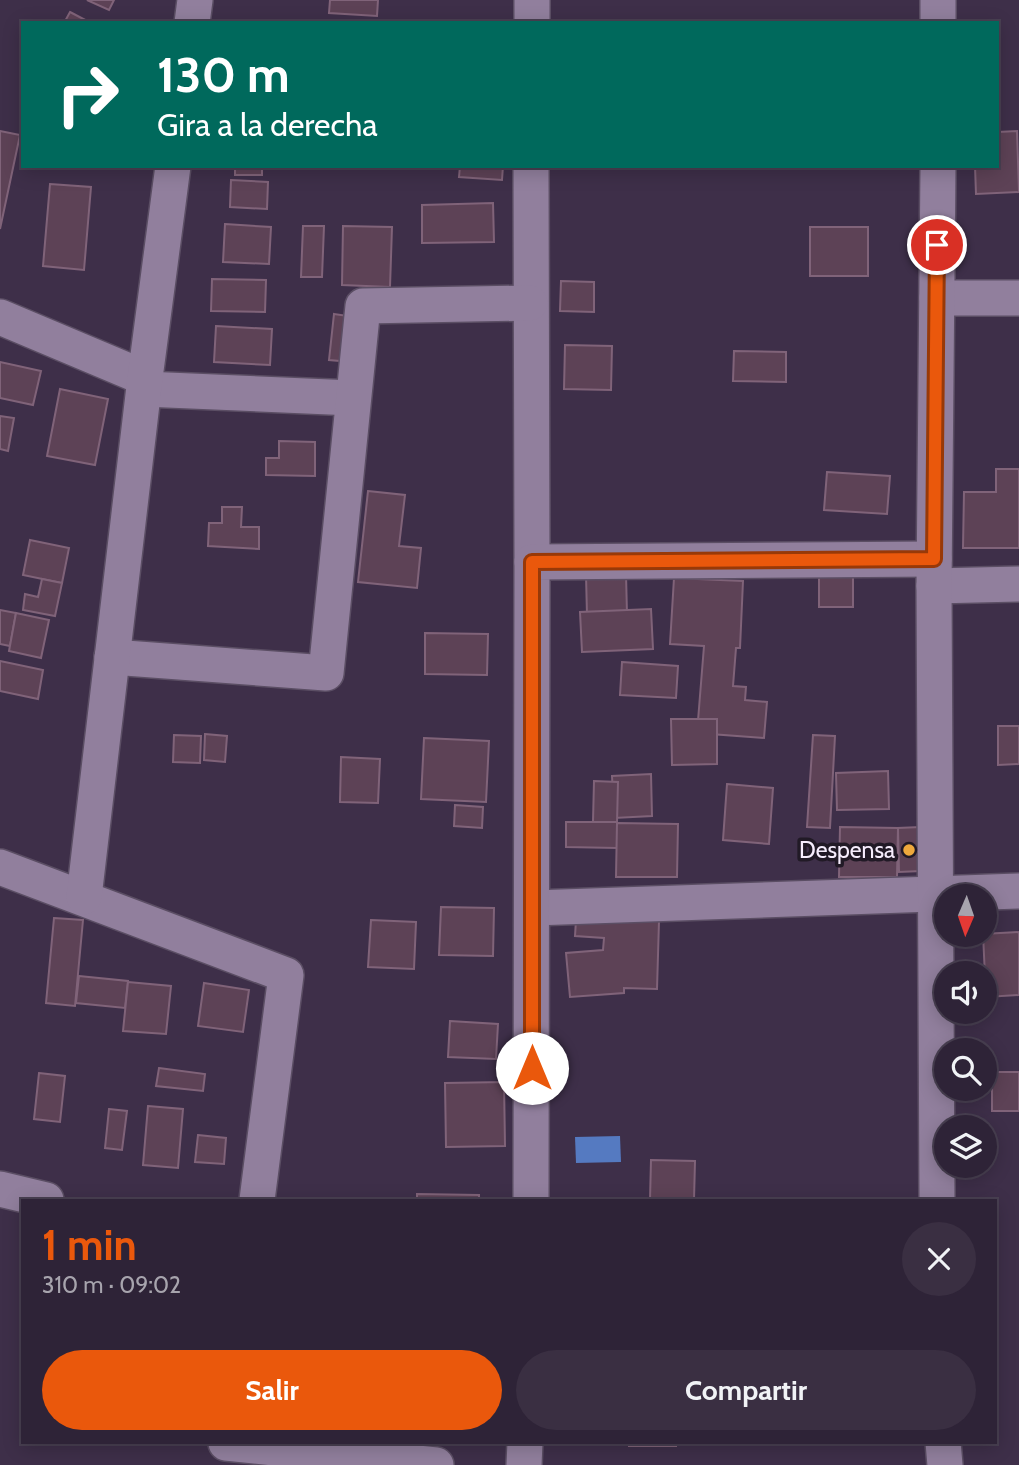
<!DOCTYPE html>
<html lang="es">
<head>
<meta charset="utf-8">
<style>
	body { margin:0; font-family:Cabin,sans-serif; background:#3a2f42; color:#f1f3f6; height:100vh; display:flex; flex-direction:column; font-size:26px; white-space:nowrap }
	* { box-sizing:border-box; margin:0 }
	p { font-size:23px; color:#a7a4ad }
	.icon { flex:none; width:38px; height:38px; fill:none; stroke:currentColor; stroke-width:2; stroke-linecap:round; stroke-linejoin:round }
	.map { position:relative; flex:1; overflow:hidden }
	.side { position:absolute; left:21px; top:1199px; width:976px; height:245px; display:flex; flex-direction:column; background:#2e2337; border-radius:0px; box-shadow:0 4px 18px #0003,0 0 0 2px #494052 }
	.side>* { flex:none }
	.guide { position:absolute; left:21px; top:21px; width:978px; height:147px; border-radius:0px; box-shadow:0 4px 18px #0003,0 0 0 2px #494052; background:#00695c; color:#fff; overflow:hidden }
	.needle { width:46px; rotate:182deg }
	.controls { position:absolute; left:934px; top:884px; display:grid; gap:14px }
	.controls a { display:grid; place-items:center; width:63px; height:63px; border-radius:50%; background:#2e2337; box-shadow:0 4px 18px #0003,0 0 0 2px #494052; font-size:35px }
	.pin { position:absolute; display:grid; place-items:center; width:60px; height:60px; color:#fff; margin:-30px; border:4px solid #fff; border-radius:50%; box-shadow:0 2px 7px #0007 }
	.me { position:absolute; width:77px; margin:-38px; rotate:0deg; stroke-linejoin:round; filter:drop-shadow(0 0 5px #0008) }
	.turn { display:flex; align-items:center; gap:24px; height:147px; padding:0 21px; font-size:32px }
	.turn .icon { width:91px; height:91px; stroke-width:2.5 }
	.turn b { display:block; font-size:49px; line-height:60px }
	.round { display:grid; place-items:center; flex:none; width:74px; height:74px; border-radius:37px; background:#3a2f42 }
	.head { display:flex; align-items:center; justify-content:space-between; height:119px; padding:0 21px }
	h1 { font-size:42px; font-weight:800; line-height:52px; color:#ea580c }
	.button { display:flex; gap:14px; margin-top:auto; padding:14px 21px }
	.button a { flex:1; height:80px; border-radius:42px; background:#ea580c; color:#fff; font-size:28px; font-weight:800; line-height:80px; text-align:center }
	.button a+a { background:#3a2f42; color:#f1f3f6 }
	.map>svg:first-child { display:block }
</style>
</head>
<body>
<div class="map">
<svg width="1019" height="1465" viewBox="0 0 1019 1465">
	<rect width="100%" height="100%" fill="#3e2f49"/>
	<path fill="#557ac1" d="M620,1136l1,26 -45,1 -1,-26z"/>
	<g fill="#5d4256" stroke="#806379" stroke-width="2">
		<path d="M87,0h27l-5,10z"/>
		<path d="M330,0h48l-1,16 -48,-3z"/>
		<path d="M70,12l21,11h-27z"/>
		<path d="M0,131l20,4 -20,94z"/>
		<path d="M1017,131l2,61 -43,2 -1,-28h23v-34z"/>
		<rect x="235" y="166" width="27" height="9"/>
		<path d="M460,166h43l-1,14 -43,-3z"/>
		<path d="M231,180l37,2 -1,27 -37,-2z"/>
		<path d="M50,184l41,3 -7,83 -41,-4z"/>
		<path d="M493,203l1,39 -72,1v-38z"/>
		<path d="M225,224l46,3 -2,37 -46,-2z"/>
		<path d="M303,226h21l-2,51h-21z"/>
		<path d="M343,226l49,1 -2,60 -48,-2z"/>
		<rect x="810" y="227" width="58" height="49"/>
		<path d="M212,279l54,1 -1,32 -54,-1z"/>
		<path d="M561,281l33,1v30l-34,-1z"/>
		<path d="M334,314l21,3 -4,45 -22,-2z"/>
		<path d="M216,326l56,3 -2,36 -56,-3z"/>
		<path d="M565,345l47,1 -1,44 -47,-1z"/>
		<path d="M734,351l52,1v30l-53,-1z"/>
		<path d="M0,362l41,9 -8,34 -33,-7z"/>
		<path d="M60,389l48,10 -13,66 -48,-9z"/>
		<path d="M0,416l14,2 -6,33 -8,-2z"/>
		<path d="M279,441l36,1v34l-49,-1v-17h13z"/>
		<path d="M996,469h23v79h-56l1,-56h32z"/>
		<path d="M827,472l63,4 -3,38 -63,-4z"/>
		<path d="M368,491l37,4 -6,51 22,2 -4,40 -59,-6z"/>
		<path d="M222,507h20l-1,20h18v22l-51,-3 1,-23h13z"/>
		<path d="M30,540l39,8 -7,35 -39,-8z"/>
		<rect x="819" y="568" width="34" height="39"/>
		<path d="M626,574l1,40 -40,1 -1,-40z"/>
		<path d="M674,578l69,3 -3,67h-4l-3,38 13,1 -1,13 22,2 -3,36 -67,-5 7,-87 -34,-2z"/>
		<path d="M42,579l20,4 -7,33 -32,-6 2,-16 13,3z"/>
		<path d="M651,609l2,40 -71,3 -2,-40z"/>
		<path d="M0,610l16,3 -6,33 -10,-2z"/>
		<path d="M16,613l33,7 -8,38 -32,-7z"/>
		<path d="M425,633l63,1 -1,41 -62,-1z"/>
		<path d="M0,661l43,9 -5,29 -38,-8z"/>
		<path d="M622,662l56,4 -2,32 -56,-3z"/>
		<path d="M671,719h46v45l-45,1z"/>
		<path d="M998,726h21v38l-21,1z"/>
		<path d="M205,734l22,2 -2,26 -21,-2z"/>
		<path d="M174,735l27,1 -1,27 -27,-1z"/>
		<path d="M813,735l22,1 -5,92 -23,-1z"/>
		<path d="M424,738l65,3 -3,61 -65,-3z"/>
		<path d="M341,757l39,2 -2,44 -38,-1z"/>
		<path d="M888,771l1,38 -52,1 -1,-37z"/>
		<path d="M651,774l1,42 -38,2 -2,-42z"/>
		<path d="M594,781l24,1 -1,41 -24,-1z"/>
		<path d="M727,784l46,4 -4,56 -46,-4z"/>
		<path d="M455,805l28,2 -1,21 -28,-2z"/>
		<path d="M566,822h51v26l-51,-1z"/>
		<path d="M617,823l61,1 -1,53h-61z"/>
		<path d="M840,827l58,1 -1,49h-58z"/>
		<path d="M920,827l1,44 -22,1 -1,-44z"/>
		<path d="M577,904l82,17 -2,68 -33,-1v5l-54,4 -4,-44 37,-3 1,-12 -29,-2z"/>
		<path d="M441,907l53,1 -1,48 -54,-1z"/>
		<path d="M54,918l29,2 -8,86 -29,-3z"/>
		<path d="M371,920l45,2 -2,47 -46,-2z"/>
		<path d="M1019,932v63l-33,2 -3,-63z"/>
		<path d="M79,976l49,5 -3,27 -49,-5z"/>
		<path d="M128,982l43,4 -5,48 -43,-3z"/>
		<path d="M204,983l45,7 -6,42 -45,-6z"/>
		<path d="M450,1021l48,3 -2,35 -48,-2z"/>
		<path d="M159,1068l46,6 -2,17 -47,-5z"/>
		<rect x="992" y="1072" width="27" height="39"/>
		<path d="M39,1073l26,3 -5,46 -26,-3z"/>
		<path d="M504,1082l1,64 -59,1 -1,-64z"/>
		<path d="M148,1106l35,3 -5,59 -35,-3z"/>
		<path d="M109,1109l18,2 -5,39 -17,-2z"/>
		<path d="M198,1135l28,3 -2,26 -29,-2z"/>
		<path d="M651,1160l44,1 -1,39h-44z"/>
		<path d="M417,1194l62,1v5h-62z"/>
		<rect x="629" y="1442" width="47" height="4"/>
	</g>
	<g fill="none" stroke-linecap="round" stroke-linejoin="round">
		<defs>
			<g id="minor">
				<path d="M192,23l3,-23"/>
				<path d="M532,23v-23"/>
				<path d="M938,23v-23"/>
				<path d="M531,166l1,396"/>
				<path d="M937,298h82"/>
				<path d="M0,317l145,61"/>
				<path d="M144,389l209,9"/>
				<path d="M934,586l85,-2"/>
				<path d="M112,657l214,16 37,-367 167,-3"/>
				<path d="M0,867l286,108 -29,225"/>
				<path d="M84,897l61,-519 28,-212"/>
				<path d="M533,908l486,-17"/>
				<path d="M0,1189l46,11"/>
				<path d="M531,1200l1,-638 402,-3"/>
				<path d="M937,1200l-3,-614 4,-420"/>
				<path d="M943,1442l2,23"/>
				<path d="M226,1443l210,22"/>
				<path d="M524,1465l1,-23"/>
			</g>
		</defs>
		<use href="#minor" stroke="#5b4e64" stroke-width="38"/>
		<use href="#minor" stroke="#917f9d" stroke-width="35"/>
	</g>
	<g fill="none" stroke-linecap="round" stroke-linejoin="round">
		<defs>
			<path id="route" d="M532,1068v-506l402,-3 3,-314"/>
		</defs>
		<use href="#route" stroke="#983908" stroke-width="18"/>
		<use href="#route" stroke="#ea580c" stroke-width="12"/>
	</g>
	<circle fill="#eea83c" stroke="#211a26" stroke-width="2.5" cx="909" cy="850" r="7"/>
	<g text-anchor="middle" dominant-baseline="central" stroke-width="7" stroke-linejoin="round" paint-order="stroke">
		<g font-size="23" fill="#f6edfd" stroke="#211a26" text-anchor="end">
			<text x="895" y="850">Despensa</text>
		</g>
	</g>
</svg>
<div class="controls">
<a><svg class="needle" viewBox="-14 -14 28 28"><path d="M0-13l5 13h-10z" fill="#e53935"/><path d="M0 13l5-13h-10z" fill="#a7a4ad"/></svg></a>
<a><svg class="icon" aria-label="sound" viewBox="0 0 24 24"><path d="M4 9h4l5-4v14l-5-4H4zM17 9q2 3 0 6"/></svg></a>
<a><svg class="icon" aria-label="search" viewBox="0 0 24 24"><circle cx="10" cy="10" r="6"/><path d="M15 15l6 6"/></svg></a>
<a><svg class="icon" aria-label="layers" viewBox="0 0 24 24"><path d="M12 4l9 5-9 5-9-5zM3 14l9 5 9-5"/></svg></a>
</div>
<div class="pin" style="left:937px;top:245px;background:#d93025"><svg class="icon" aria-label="arrive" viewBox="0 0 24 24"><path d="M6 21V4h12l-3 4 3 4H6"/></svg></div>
<svg class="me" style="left:532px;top:1068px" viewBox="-20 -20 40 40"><circle r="19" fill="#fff"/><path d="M0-13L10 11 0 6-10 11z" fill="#ea580c"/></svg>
<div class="guide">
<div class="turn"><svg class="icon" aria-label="right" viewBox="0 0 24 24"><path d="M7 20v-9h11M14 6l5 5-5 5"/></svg><div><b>130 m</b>Gira a la derecha</div></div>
</div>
<section class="side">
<div class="head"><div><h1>1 min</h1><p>310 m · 09:02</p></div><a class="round"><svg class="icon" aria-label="close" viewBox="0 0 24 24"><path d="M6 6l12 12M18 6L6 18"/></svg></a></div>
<div class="button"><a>Salir</a><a>Compartir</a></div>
</section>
</div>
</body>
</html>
